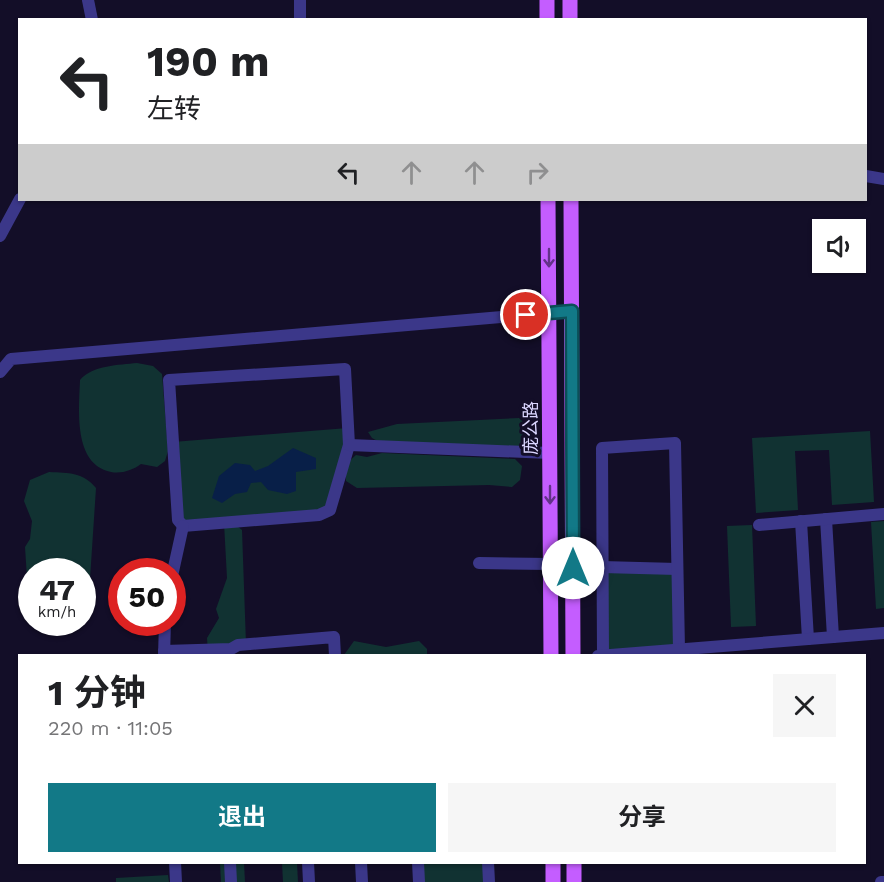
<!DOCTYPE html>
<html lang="zh">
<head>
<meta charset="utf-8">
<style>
	body { margin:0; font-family:"Work Sans","Noto Sans SC",sans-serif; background:#f6f6f6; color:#202124; height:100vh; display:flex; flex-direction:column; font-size:22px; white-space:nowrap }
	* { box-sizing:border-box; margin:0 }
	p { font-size:20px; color:#757577 }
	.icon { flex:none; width:33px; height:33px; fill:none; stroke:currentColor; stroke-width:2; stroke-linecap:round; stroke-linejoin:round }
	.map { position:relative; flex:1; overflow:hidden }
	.sheet { position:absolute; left:18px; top:654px; width:848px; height:210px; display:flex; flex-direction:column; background:#fff; border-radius:0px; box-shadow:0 2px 4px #0004 }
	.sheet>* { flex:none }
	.banner { position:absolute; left:18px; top:18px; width:849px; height:183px; border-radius:0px; box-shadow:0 2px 4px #0004; background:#fff; color:#202124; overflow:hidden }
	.controls { position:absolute; left:812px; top:219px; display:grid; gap:12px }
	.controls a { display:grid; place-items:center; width:54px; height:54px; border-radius:0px; background:#fff; box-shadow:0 2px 4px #0004; font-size:30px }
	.speed { position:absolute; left:18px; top:558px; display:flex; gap:12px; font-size:30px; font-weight:700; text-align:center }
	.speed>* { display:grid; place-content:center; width:78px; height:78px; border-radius:50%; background:#fff; box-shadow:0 2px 4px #0004; line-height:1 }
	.speed small { font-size:15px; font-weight:400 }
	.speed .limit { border:9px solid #d22; background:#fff; color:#111 }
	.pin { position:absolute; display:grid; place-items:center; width:51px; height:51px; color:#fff; margin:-26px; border:3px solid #fff; border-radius:50%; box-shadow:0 2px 6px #0007 }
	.me { position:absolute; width:66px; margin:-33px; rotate:0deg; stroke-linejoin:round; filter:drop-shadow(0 0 4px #0008) }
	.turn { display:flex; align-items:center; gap:21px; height:126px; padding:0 30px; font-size:27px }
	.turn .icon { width:78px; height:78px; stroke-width:2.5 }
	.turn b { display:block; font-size:42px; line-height:51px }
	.lanes { display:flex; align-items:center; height:57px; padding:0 30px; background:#0003; justify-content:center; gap:30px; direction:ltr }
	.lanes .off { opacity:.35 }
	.round { display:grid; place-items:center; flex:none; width:63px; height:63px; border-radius:0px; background:#f6f6f6 }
	.overview { display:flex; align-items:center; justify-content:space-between; height:102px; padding:0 30px }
	h1 { font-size:36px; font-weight:700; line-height:45px }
	.button { display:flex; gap:12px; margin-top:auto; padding:12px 30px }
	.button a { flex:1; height:69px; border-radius:0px; background:#127987; color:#fff; font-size:24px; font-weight:700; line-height:69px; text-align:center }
	.button a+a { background:#f6f6f6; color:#202124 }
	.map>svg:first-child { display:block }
</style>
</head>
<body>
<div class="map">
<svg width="884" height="882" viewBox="0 0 884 882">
	<rect width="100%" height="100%" fill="#130e28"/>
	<g fill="#113232">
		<path d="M137,363l16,3 9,8 6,77 -3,10 -8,6 -16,-3c-8,6 -19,10 -30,8 -38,-8 -32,-62 -31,-92 13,-15 39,-15 57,-17z"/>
		<path d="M519,418l9,8 2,16 -6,6 -141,-4 -11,-6 -4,-6 29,-8z"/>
		<path d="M348,428l-18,82 -98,12 10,8 4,114 -15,5v6h-23l-1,-17 12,-20 -3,-9 11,-31 -3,-55 -41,3 -10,-84z"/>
		<path d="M870,431l4,71 -42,3 -3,-55 -34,1 3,59 -42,3 -4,-75z"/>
		<path d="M382,453l133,6 7,7 -2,14 -8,7 -23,-2 -132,3 -11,-7v-17l10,-9 11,2z"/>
		<path d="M49,472c20,1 34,0 47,16l-6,91 -7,8 -1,-15h-50l-1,10 -4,-4 -2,-31 5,-8 2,-18 -8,-20 6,-21z"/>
		<path d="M884,521v87l-8,1 -5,-87z"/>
		<path d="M752,525l4,101 -25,1 -4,-101z"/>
		<path d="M602,567l75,2 2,80 -76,6z"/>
		<path d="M354,641l32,6 33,-6 8,8v6h-83z"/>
		<path d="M220,863h24l1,19h-24z"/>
		<path d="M282,863h15l1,19h-15z"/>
		<path d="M418,863h70l1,19h-70z"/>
		<path d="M168,875l1,7h-53v-4z"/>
	</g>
	<path fill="#081f48" d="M293,448l23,10v11l-20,3v19l-9,3 -19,-4 -7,-8 -10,1 -4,9 -12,2 -13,9 -10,-5 7,-22 16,-13 15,2 5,6 13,-5z"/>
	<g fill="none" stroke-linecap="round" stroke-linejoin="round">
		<g stroke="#3b3789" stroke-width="12">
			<path d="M88,0l4,20"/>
			<path d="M300,0v20"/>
			<path d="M866,176l18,3"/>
			<path d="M0,236l20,-37"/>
			<path d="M345,369l4,76 -19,65 -11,5 -136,11 -5,-6 -9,-140z"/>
			<path d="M0,372l11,-13 561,-48"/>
			<path d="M349,445l201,8"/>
			<path d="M826,519l7,118"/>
			<path d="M801,521l7,118"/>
			<path d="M759,525l125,-11"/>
			<path d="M479,563l72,1"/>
			<path d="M602,567l75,2"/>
			<path d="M172,576l11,-50"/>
			<path d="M164,651l67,-2 7,-4 96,-8 1,19"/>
			<path d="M603,655l-1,-207 73,-5 4,206"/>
			<path d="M164,656l1,-34"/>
			<path d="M598,656l286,-23"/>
			<path d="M175,862l1,20"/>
			<path d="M230,862l1,20"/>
			<path d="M308,862l1,20"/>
			<path d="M361,862l1,20"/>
			<path d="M418,862l1,20"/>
			<path d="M488,862l1,20"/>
			<path d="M881,882h3"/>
		</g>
		<g stroke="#c45dff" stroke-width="15">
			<path d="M547,0v20"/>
			<path d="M570,0v20"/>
			<path d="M548,200l3,456"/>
			<path d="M571,200l2,456"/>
			<path d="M553,862v20"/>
			<path d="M574,882v-20"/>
		</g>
	</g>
	<defs><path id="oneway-shaft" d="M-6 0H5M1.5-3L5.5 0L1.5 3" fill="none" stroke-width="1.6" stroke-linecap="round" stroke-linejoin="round" transform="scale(1.5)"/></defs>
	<g stroke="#633289">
		<use href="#oneway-shaft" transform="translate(549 258) rotate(90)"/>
		<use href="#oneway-shaft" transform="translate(550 495) rotate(90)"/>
	</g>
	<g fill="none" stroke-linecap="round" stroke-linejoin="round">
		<defs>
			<path id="route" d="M526,315l46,-4 1,257"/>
		</defs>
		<use href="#route" stroke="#0c4f58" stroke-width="15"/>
		<use href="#route" stroke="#127987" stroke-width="10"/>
	</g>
	<g text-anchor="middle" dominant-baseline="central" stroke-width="6" stroke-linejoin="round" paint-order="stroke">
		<g font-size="18" fill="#dbd6ff" stroke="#130e28">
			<text transform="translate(530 428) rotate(-90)">庞公路</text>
		</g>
	</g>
</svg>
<div class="controls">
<a><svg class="icon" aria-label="sound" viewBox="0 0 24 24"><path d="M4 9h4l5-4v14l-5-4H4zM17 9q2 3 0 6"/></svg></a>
</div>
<div class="speed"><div>47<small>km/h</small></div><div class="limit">50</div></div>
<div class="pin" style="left:526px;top:315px;background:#d93025"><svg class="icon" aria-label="arrive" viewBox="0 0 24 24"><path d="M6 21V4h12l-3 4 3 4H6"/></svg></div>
<svg class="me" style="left:573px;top:568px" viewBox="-20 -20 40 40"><circle r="19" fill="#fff"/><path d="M0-13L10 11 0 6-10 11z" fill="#127987"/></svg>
<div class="banner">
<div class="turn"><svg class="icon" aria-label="left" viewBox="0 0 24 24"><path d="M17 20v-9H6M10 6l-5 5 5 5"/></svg><div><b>190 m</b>左转</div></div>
<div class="lanes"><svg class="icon" aria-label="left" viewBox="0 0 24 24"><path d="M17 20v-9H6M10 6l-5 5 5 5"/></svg><svg class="icon off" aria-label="ahead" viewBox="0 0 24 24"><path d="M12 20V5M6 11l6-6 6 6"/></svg><svg class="icon off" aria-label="ahead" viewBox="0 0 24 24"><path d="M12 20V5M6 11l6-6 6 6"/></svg><svg class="icon off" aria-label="right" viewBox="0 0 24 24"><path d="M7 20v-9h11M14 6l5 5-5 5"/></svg></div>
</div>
<section class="sheet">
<div class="overview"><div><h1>1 分钟</h1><p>220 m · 11:05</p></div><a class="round"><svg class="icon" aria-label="close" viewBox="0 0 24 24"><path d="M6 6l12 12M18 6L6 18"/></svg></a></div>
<div class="button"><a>退出</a><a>分享</a></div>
</section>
</div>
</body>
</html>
